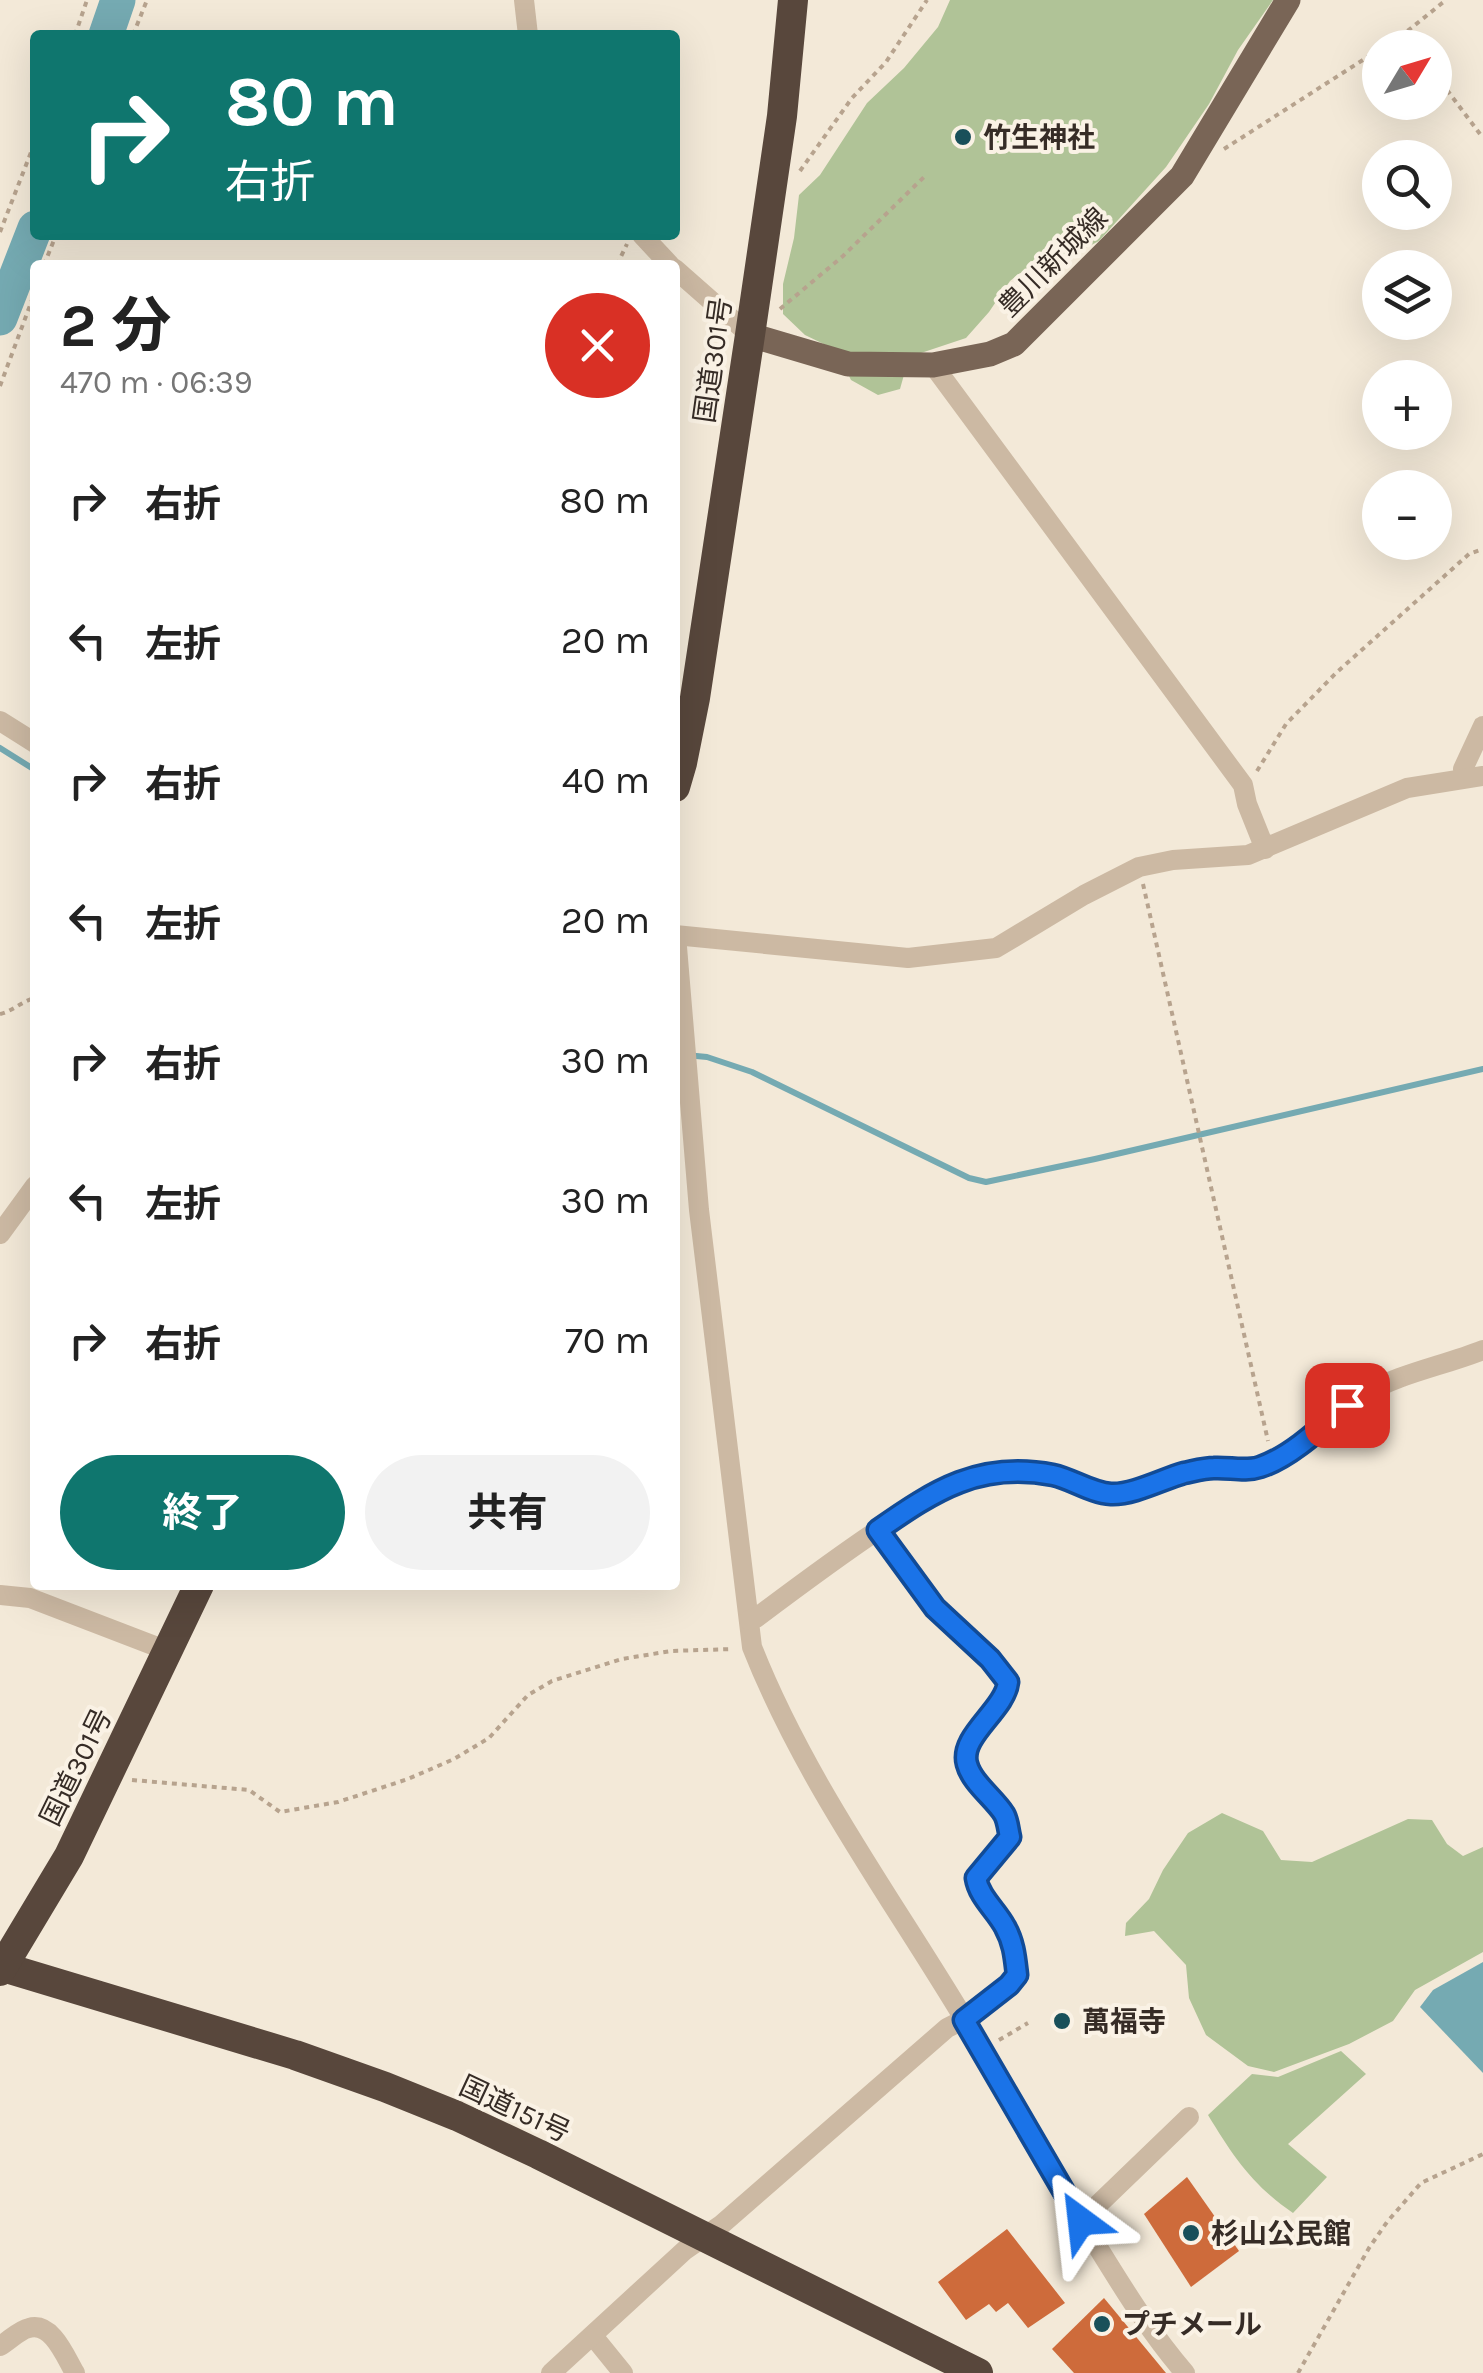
<!DOCTYPE html>
<html lang="ja">
<head>
<meta charset="utf-8">
<style>
	body { margin:0; font-family:Karla,"Noto Sans JP",sans-serif; background:#f2f2f2; color:#222; height:100vh; display:flex; flex-direction:column; font-size:38px; white-space:nowrap }
	* { box-sizing:border-box; margin:0 }
	p { font-size:32px; color:#767676 }
	.icon { flex:none; width:55px; height:55px; fill:none; stroke:currentColor; stroke-width:2; stroke-linecap:round; stroke-linejoin:round }
	.map { position:relative; flex:1; overflow:hidden }
	.details { position:absolute; left:30px; top:260px; width:650px; height:1330px; display:flex; flex-direction:column; background:#fff; border-radius:10px; box-shadow:0 10px 40px #0002 }
	.details>* { flex:none }
	.top-card { position:absolute; left:30px; top:30px; width:650px; height:210px; border-radius:10px; box-shadow:0 10px 40px #0002; background:#0f766e; color:#fff; overflow:hidden }
	.needle { width:65px; rotate:52deg }
	.controls { position:absolute; left:1362px; top:30px; display:grid; gap:20px }
	.controls a { display:grid; place-items:center; width:90px; height:90px; border-radius:50%; background:#fff; box-shadow:0 10px 40px #0002; font-size:50px }
	.pin { position:absolute; display:grid; place-items:center; width:85px; height:85px; color:#fff; margin:-42px; border-radius:20px; box-shadow:0 5px 15px #0006 }
	.me { position:absolute; width:110px; margin:-55px; rotate:330deg; stroke-linejoin:round; filter:drop-shadow(0 0 8px #0008) }
	.turn { display:flex; align-items:center; gap:35px; height:210px; padding:0 30px; font-size:45px }
	.turn .icon { width:130px; height:130px; stroke-width:2.5 }
	.turn b { display:block; font-size:70px; line-height:85px }
	.round { display:grid; place-items:center; flex:none; width:105px; height:105px; border-radius:52px; background:#f2f2f2 }
	.summary { display:flex; align-items:center; justify-content:space-between; height:170px; padding:0 30px }
	h1 { font-size:60px; font-weight:700; line-height:75px }
	.button { display:flex; gap:20px; margin-top:auto; padding:20px 30px }
	.button a { flex:1; height:115px; border-radius:60px; background:#0f766e; color:#fff; font-size:40px; font-weight:700; line-height:115px; text-align:center }
	.button a+a { background:#f2f2f2; color:#222 }
	ul { padding:0; list-style:none }
	li { display:flex; align-items:center; gap:30px; height:140px; padding:0 30px }
	li div { flex:1 }
	li b { display:block; font-size:38px }
	li em { font-style:normal }
	.map>svg:first-child { display:block }
</style>
</head>
<body>
<div class="map">
<svg width="1483" height="2373" viewBox="0 0 1483 2373">
	<rect width="100%" height="100%" fill="#f3e9d8"/>
	<g fill="#b0c397">
		<path d="M950,0h323l-35,50 -29,54 -43,63 -67,74 -55,29 -24,3 -10,8 -21,31 -23,26 -57,19 -9,32 -22,6 -27,-15 -15,-30 -31,-15 -22,-21v-30l11,-46 5,-43 21,-20 47,-72 37,-35 34,-41z"/>
		<path d="M1222,1813l41,18 18,29 31,2 96,-43 24,1 15,24 16,12 20,-9v105l-68,38 -22,31 -44,23 -75,28 -26,-6 -42,-31 -17,-37 -3,-33 -32,-34 -29,5 1,-13 23,-24 14,-29 25,-37z"/>
		<path d="M1341,2051l25,23 -78,70 39,33 -34,36c-41,-28 -60,-57 -85,-98l44,-41 26,3z"/>
	</g>
	<path fill="#75aab2" d="M1483,1962v111l-63,-66 13,-17z"/>
	<g fill="none" stroke-linecap="round" stroke-linejoin="round">
		<g stroke="#75aab2" stroke-width="6">
			<path d="M0,748l35,22"/>
			<path d="M675,1054l32,3 45,15 217,106 17,4 109,-23 388,-90"/>
		</g>
		<g stroke="#75aab2" stroke-width="35">
			<path d="M106,35l12,-35"/>
			<path d="M0,318l35,-90"/>
		</g>
	</g>
	<g fill="#ce6b3b">
		<path d="M1187,2177l52,74 -48,36 -47,-73z"/>
		<path d="M1007,2229l58,74 -37,25 -20,-25 -12,9 -7,-8 -23,16 -28,-38z"/>
		<path d="M1104,2298l62,75h-92l-22,-24z"/>
	</g>
	<g fill="none" stroke-linecap="round" stroke-linejoin="round">
		<g stroke="#b7a38e" stroke-width="4" stroke-dasharray="5 5" stroke-linecap="butt">
			<path d="M1405,33l11,15"/>
			<path d="M75,35l12,-35"/>
			<path d="M133,35l14,-35"/>
			<path d="M1383,48l22,-15 41,-33"/>
			<path d="M1435,74l48,64"/>
			<path d="M1224,149l156,-100"/>
			<path d="M800,171l52,-73 34,-36 41,-62"/>
			<path d="M0,232l35,-90"/>
			<path d="M44,265l12,-30"/>
			<path d="M617,265l10,-21"/>
			<path d="M780,309l63,-53 82,-80"/>
			<path d="M0,386l35,-94"/>
			<path d="M1257,771l29,-47 50,-51 133,-119 14,-5"/>
			<path d="M1143,884l125,557"/>
			<path d="M0,1014c13,-3 22,-13 35,-16"/>
			<path d="M132,1780l117,10 31,22 58,-10 70,-23 46,-20 35,-21 39,-43 24,-14 70,-22 49,-8 62,-2"/>
			<path d="M999,2040l29,-17"/>
			<path d="M1298,2373l71,-125 18,-26 34,-39 62,-29"/>
		</g>
		<g stroke="#ccb9a3" stroke-width="20">
			<path d="M524,0l4,35"/>
			<path d="M642,235l28,30"/>
			<path d="M675,269l75,66"/>
			<path d="M933,365l310,420 4,19 18,45"/>
			<path d="M0,721l35,22"/>
			<path d="M1464,778l-1,-9 20,-43"/>
			<path d="M675,935l233,23 88,-10 88,-53 55,-28 34,-7 75,-5 159,-67 76,-12"/>
			<path d="M676,935l23,275 53,437c52,132 138,249 211,370 47,79 91,160 139,237 26,42 51,82 83,119"/>
			<path d="M0,1234l35,-48"/>
			<path d="M0,1595l30,3 138,53"/>
			<path d="M749,1620l7,-2c40,-30 80,-60 122,-88 41,-28 78,-56 129,-59 17,-1 36,1 53,6 16,4 32,15 50,16 12,1 24,-4 36,-8 22,-7 43,-15 66,-17 15,-2 31,3 45,0 38,-10 73,-53 106,-73 37,-22 80,-29 120,-45"/>
			<path d="M1081,2221l108,-104"/>
			<path d="M593,2336l30,37"/>
			<path d="M0,2346c9,-5 19,-16 29,-18 23,-7 37,30 46,45"/>
			<path d="M551,2373l134,-123 36,-25 226,-197c25,-12 53,-31 70,-53 -2,-17 -3,-32 -12,-48 -9,-17 -26,-30 -29,-49l34,-41c-2,-8 -2,-16 -6,-23 -10,-17 -32,-31 -37,-50 -8,-28 38,-54 41,-81l-18,-24 -55,-51 -58,-78"/>
		</g>
		<path stroke="#796556" stroke-width="25" d="M750,335l98,29 85,1 57,-11 24,-10 168,-168 106,-176"/>
		<g stroke="#58473c" stroke-width="30">
			<path d="M675,787l7,-24 13,-65 55,-363 32,-219 11,-116"/>
			<path d="M0,1966l295,89 90,32 72,29 81,38 440,219"/>
			<path d="M0,1971l69,-115 130,-271"/>
		</g>
	</g>
	<g fill="none" stroke-linecap="round" stroke-linejoin="round">
		<defs>
			<path id="route" d="M1081,2221l-117,-201 45,-35 8,-10c-2,-17 -3,-32 -12,-48 -9,-17 -26,-30 -29,-49l34,-41c-2,-8 -2,-16 -6,-23 -10,-16 -32,-31 -37,-50 -8,-28 38,-54 41,-82l-18,-23 -55,-51 -57,-78c57,-40 102,-69 175,-55 19,4 38,18 58,19 22,1 52,-15 73,-21 10,-2 21,-5 30,-5 15,-1 31,4 46,-1 31,-10 63,-41 87,-62"/>
		</defs>
		<use href="#route" stroke="#114b97" stroke-width="25"/>
		<use href="#route" stroke="#1a73e8" stroke-width="18"/>
	</g>
	<g fill="#19505a" stroke="#faf2e5" stroke-width="4">
		<circle cx="963" cy="137" r="10"/>
		<circle cx="1062" cy="2021" r="10"/>
		<circle cx="1191" cy="2233" r="10"/>
		<circle cx="1102" cy="2324" r="10"/>
	</g>
	<g text-anchor="middle" dominant-baseline="central" stroke-width="8" stroke-linejoin="round" paint-order="stroke">
		<g font-size="28" font-weight="bold" fill="#362c26" stroke="#faf2e5" text-anchor="start">
			<text x="983" y="137">竹生神社</text>
			<text x="1082" y="2021">萬福寺</text>
			<text x="1211" y="2233">杉山公民館</text>
			<text x="1122" y="2324">プチメール</text>
		</g>
		<g font-size="28" fill="#362c26" stroke="#faf2e5">
			<text transform="translate(1053 262) rotate(-45)">豊川新城線</text>
			<text transform="translate(713 360) rotate(-82)">国道301号</text>
			<text transform="translate(76 1767) rotate(-64)">国道301号</text>
			<text transform="translate(515 2109) rotate(25)">国道151号</text>
		</g>
	</g>
</svg>
<div class="controls">
<a><svg class="needle" viewBox="-14 -14 28 28"><path d="M0-13l5 13h-10z" fill="#e53935"/><path d="M0 13l5-13h-10z" fill="#767676"/></svg></a>
<a><svg class="icon" aria-label="search" viewBox="0 0 24 24"><circle cx="10" cy="10" r="6"/><path d="M15 15l6 6"/></svg></a>
<a><svg class="icon" aria-label="layers" viewBox="0 0 24 24"><path d="M12 4l9 5-9 5-9-5zM3 14l9 5 9-5"/></svg></a>
<a>+</a>
<a>−</a>
</div>
<div class="pin" style="left:1347px;top:1405px;background:#d93025"><svg class="icon" aria-label="arrive" viewBox="0 0 24 24"><path d="M6 21V4h12l-3 4 3 4H6"/></svg></div>
<svg class="me" style="left:1081px;top:2221px" viewBox="-20 -20 40 40"><path d="M0-17L14 15 0 8-14 15z" fill="#1a73e8" stroke="#fff" stroke-width="4"/></svg>
<div class="top-card">
<div class="turn"><svg class="icon" aria-label="right" viewBox="0 0 24 24"><path d="M7 20v-9h11M14 6l5 5-5 5"/></svg><div><b>80 m</b>右折</div></div>
</div>
<section class="details">
<div class="summary"><div><h1>2 分</h1><p>470 m · 06:39</p></div><a class="round" style="background:#d93025;color:#fff"><svg class="icon" aria-label="close" viewBox="0 0 24 24"><path d="M6 6l12 12M18 6L6 18"/></svg></a></div>
<ul>
<li><svg class="icon" aria-label="right" viewBox="0 0 24 24"><path d="M7 20v-9h11M14 6l5 5-5 5"/></svg><div><b>右折</b></div><em>80 m</em></li>
<li><svg class="icon" aria-label="left" viewBox="0 0 24 24"><path d="M17 20v-9H6M10 6l-5 5 5 5"/></svg><div><b>左折</b></div><em>20 m</em></li>
<li><svg class="icon" aria-label="right" viewBox="0 0 24 24"><path d="M7 20v-9h11M14 6l5 5-5 5"/></svg><div><b>右折</b></div><em>40 m</em></li>
<li><svg class="icon" aria-label="left" viewBox="0 0 24 24"><path d="M17 20v-9H6M10 6l-5 5 5 5"/></svg><div><b>左折</b></div><em>20 m</em></li>
<li><svg class="icon" aria-label="right" viewBox="0 0 24 24"><path d="M7 20v-9h11M14 6l5 5-5 5"/></svg><div><b>右折</b></div><em>30 m</em></li>
<li><svg class="icon" aria-label="left" viewBox="0 0 24 24"><path d="M17 20v-9H6M10 6l-5 5 5 5"/></svg><div><b>左折</b></div><em>30 m</em></li>
<li><svg class="icon" aria-label="right" viewBox="0 0 24 24"><path d="M7 20v-9h11M14 6l5 5-5 5"/></svg><div><b>右折</b></div><em>70 m</em></li>
</ul>
<div class="button"><a>終了</a><a>共有</a></div>
</section>
</div>
</body>
</html>
